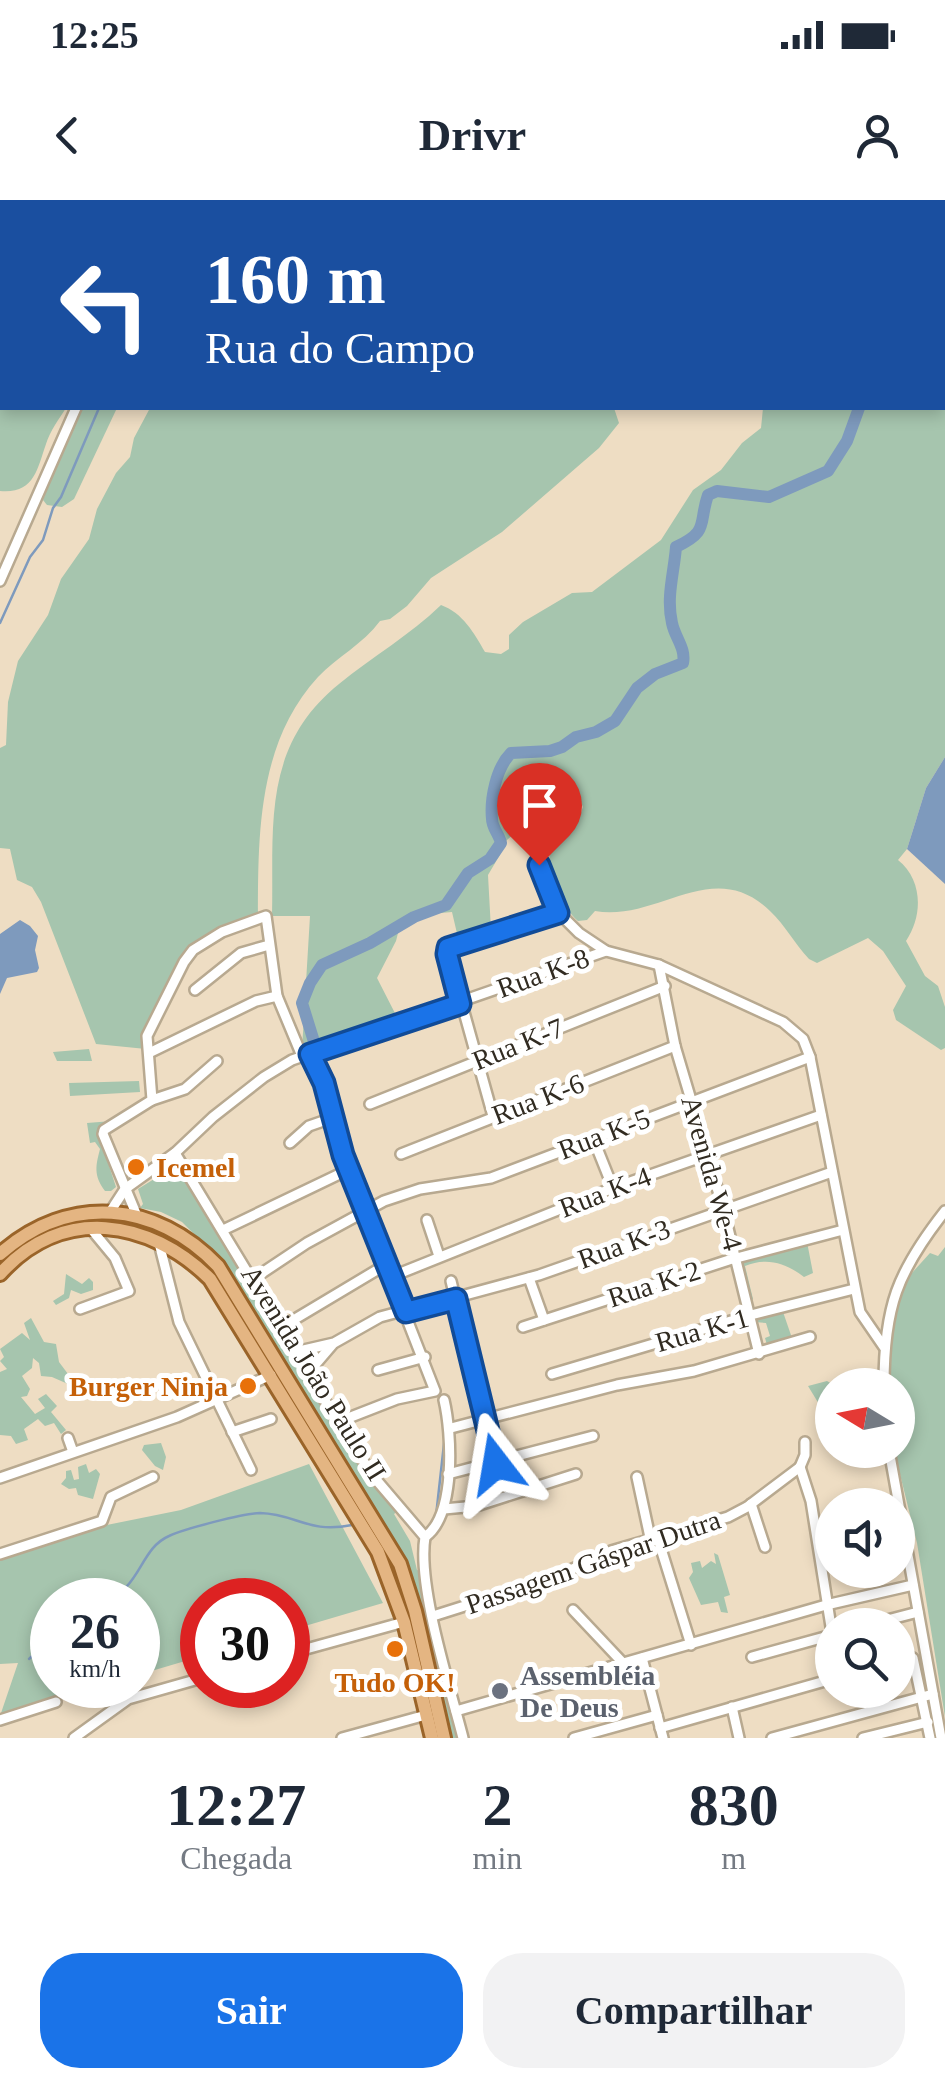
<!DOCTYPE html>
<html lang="pt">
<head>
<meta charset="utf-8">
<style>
	body { margin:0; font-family:"Times New Roman",serif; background:#f2f2f3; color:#1f2937; height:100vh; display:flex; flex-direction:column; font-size:38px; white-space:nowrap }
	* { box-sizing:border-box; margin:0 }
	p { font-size:32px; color:#747a83 }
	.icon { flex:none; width:55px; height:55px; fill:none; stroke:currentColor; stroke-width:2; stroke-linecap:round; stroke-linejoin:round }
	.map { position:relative; height:1538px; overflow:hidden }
	.details { display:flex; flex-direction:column; background:#fff; flex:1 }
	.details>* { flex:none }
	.top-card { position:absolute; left:0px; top:0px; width:945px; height:210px; box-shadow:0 5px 15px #0003; background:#1a4fa0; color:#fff; overflow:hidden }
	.needle { width:65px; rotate:280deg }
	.controls { position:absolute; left:815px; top:1168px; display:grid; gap:20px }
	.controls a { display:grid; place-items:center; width:100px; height:100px; border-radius:50%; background:#fff; box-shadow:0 5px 15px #0003; font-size:50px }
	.speed { position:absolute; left:30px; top:1378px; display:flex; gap:20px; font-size:50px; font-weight:700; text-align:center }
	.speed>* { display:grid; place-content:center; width:130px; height:130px; border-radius:50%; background:#fff; box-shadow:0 5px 15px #0003; line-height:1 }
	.speed small { font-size:25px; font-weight:400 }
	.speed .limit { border:15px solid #d22; background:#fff; color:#111 }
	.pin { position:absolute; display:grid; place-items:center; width:85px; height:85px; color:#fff; margin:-102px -42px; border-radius:50% 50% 50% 0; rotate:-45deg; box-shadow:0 0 10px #0007 }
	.pin .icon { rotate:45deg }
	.me { position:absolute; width:110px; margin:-55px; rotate:346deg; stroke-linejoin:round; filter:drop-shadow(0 0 8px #0008) }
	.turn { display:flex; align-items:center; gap:35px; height:210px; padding:0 40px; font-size:45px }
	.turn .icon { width:130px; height:130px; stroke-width:2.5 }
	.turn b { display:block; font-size:70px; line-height:85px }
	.eta { display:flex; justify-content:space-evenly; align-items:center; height:170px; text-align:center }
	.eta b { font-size:60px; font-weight:700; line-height:70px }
	.action { display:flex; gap:20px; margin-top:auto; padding:20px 40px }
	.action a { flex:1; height:115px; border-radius:40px; background:#1a73e8; color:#fff; font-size:40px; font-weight:700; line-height:115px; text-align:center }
	.action a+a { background:#f2f2f3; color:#1f2937 }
	.status { display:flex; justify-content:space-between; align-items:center; height:70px; padding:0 50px; background:#fff; direction:ltr }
	.status svg { height:28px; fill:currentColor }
	header { display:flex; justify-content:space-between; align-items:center; height:130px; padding:0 40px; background:#fff; font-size:45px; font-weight:700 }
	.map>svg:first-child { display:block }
</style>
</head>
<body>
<div class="status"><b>12:25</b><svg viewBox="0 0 49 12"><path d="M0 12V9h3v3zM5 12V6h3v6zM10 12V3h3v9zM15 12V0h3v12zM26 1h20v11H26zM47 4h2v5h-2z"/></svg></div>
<header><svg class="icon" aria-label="back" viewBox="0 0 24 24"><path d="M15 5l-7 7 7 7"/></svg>Drivr<svg class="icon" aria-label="person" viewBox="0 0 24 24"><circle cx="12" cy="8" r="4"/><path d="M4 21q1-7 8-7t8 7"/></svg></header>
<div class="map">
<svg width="945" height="1538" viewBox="0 0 945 1538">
	<rect width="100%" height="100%" fill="#eeddc3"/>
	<g fill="#a6c5ae">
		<path d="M0,0h161l-159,2v206h64c-7,11 -16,23 -20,36 -9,26 -12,50 -46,47z"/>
		<path d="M246,0h630l-632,2z"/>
		<path d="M901,0h44v557l-19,31 -19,61 -9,11c25,20 25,56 8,81l19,35 13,10 7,21v41l-4,2 -45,-30 -3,-10 13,-24 -23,-35 -15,-13 -51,25 -8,-4c-14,-15 -24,-34 -39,-48 -57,-56 -112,11 -175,0l-8,9 -9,1c-18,-15 -34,-57 -27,-79l25,-16 7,-19 -5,-13c-29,-9 -34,12 -51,29 -8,8 -17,13 -25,22l-1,8 -13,22 3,55 -32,12 -7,-30 -34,3 -18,10 -4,16 -19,37 22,43 -97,28 8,-133h-38c2,-89 -11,-169 67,-232 33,-27 71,-49 102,-79 22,8 33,28 44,47l16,2 8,-5v-14l14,-13 49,-29 20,-1 69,-52 32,-50 28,-20 21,-27 19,-15 2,-20h179v-206h-44z"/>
		<path d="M83,208h34l-43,91 -12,8 -15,-2 -4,-5 26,-71z"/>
		<path d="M150,208h464l5,15 -20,25 -97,84 -71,46 -24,28 -17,13 -10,2c-17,23 -43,36 -62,56 -60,65 -60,157 -60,240l-68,36 -44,96 -50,-5 -55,-142 -9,-15 -15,-7 -7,-31 -10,-1v-100l6,-3 2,-43 10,-41 30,-46 13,-36 28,-40 8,-30 19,-36 14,-16 4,-19z"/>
		<path d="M89,849l3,12h-35l-4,-9z"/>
		<path d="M139,881l1,11 -70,4 -1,-13z"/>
		<path d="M112,921l-13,14 17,52 -5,4h-6c-12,-16 -9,-26 -5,-42l-5,-7 -5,1 -3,-20z"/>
		<path d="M175,966l8,4 215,341 -4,3 16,27 7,29 5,2v17l5,4 33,145h-11l-50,-187 -15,-26 -161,-262 -41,-41 -21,-10 -21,-4 3,-4 -5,-15z"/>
		<path d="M115,1016c44,11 74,25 104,60l169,277 14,32 25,103 -33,-114 -26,-51 -154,-245 -51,-40 -98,-10 -65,40v-10c38,-31 67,-39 115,-42z"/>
		<path d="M807,1042l6,31 -9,4c-18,-14 -37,-20 -59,-11l8,33 -3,3 -10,-41z"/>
		<path d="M945,1047v470l-28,-174 -23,-93h4v-65h-11l4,-65 10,-35 29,-32 8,3z"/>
		<path d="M66,1074l16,10 7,-6 4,4v8l-12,4 -10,-4 -2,8 -13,7 -3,-4 11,-7z"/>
		<path d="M782,1109l11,32 -26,4 -2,-7 5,-2 -4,-13 -12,-1 -1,-6z"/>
		<path d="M31,1118l13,24 12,2 3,18 12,16 8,-5 6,9 -8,6 -25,-11 -11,-1 -2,-13 -6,-5 -1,10 -10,8 8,13 -3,7 -6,1 14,17 10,-6 -7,-9 8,-5 11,12 -6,6 15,18 -5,4 -7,-11 -9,3 -7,-7 -14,10 4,11 -12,4 -5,-8 -11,-1v-63l7,-3 -7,-8 4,-4 -4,-8 22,-16 8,7 -6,-17z"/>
		<path d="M827,1181l7,4 -2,26 -10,-2 -14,-23z"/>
		<path d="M161,1243l5,14 -3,13 -8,-4 -13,-16 2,-5z"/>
		<path d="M86,1264l3,9 7,-4 4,5 -7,25 -15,-4 -2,-7 -7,1 -8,-5 5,-6v-7l5,-1 3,10 5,-1 -1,-12z"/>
		<path d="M309,1264l74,139 -95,28v-31h-86v56l-64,19v-75h-86v85h52l-104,31 18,-53 -18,1v-107l82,-27 99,-20z"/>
		<path d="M714,1353l4,2 12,40 -6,2 4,16 -7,-1 -3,-10 -17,3 -12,-27 4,-6 -2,-9 9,-2 2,7 9,-7 5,3z"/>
	</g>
	<g fill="#7e9abd">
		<path d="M945,557v127l-38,-35 19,-61z"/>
		<path d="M20,720l10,6 8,10 -3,14 4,18 -2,4 -30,6 -7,16v-60z"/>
	</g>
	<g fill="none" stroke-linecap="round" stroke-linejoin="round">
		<g stroke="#7e9abd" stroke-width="2.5">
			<path d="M192,2l2,-2"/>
			<path d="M0,423l30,-66 13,-17 10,-32 8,-11 38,-89"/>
			<path d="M319,856l51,148"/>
			<path d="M373,1012l21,58"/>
			<path d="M397,1078l11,30"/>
			<path d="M411,1115l25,68"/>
			<path d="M436,1316l9,-81"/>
			<path d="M104,1400c37,-10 35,-51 65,-64 15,-7 75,-23 91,-23 37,1 48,21 92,12"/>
			<path d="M29,1459l23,-22"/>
		</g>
		<g stroke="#7e9abd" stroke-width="12">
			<path d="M842,0l1,2"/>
			<path d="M919,2l4,-2"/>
			<path d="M316,848l-14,-45 8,-20 12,-18 48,-22 44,-26 32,-12 22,-32 22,-14 11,-16c-2,-9 -9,-15 -9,-24 -2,-20 4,-51 19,-66l39,-2 12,-4 14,-10 20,-5 19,-11 22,-33 18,-14 28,-11c3,-15 -8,-25 -11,-40 -6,-26 2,-50 4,-76 34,-16 22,-23 32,-52l9,-4 52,6 59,-26 19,-30 12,-33"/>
		</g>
		<defs>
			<g id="minor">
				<path d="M164,2l1,-2"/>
				<path d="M0,381l76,-173"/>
				<path d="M539,665l20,48 20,20 27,18 53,14 124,57 20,17 7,18 50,255 24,35"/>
				<path d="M659,765l16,81 48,162 36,146"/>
				<path d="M195,790l46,-37 28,-8"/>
				<path d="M149,853l107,-52 21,-5"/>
				<path d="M310,854l14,29 19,72 92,236 -38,8 -59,23"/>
				<path d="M152,900l33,-11 32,-28"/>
				<path d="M370,904l295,-118"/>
				<path d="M493,916l-46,-165 7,-6 105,-32"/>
				<path d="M593,938l20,50"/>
				<path d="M290,943l19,-17 23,-8"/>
				<path d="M175,953l163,269 35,54 52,61c-8,49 25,150 38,201"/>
				<path d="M401,954l274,-108"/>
				<path d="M110,1012l15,-23 50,-36 38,-36 51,-40 28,-17 314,-109"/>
				<path d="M137,1016l-34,-82 1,-4 48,-30 -5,-64 37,-74 9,-12 29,-18 44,-16 11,80 25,60"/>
				<path d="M427,1020l12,36"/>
				<path d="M223,1030l127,-61"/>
				<path d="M159,1043l20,79 72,148"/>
				<path d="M393,1076l220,-88 208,-73"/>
				<path d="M529,1078l15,42"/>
				<path d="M253,1079l54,-36 77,-42 36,-12 71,-11 319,-121"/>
				<path d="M451,1081l45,183"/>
				<path d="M80,1109l49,-18 -14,-33 -24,-29"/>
				<path d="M406,1111l133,-36 293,-103"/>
				<path d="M523,1127l206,-67 114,-30"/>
				<path d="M280,1128l107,-64"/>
				<path d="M295,1152l39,-9 46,-26 26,-7"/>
				<path d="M378,1170l47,-13"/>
				<path d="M308,1173l24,-28"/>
				<path d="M552,1174l199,-59 103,-26"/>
				<path d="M884,1185c0,-78 13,-113 61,-174"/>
				<path d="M451,1228l166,-43 77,-14 116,-34"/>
				<path d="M232,1232l39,-13"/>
				<path d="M68,1238l5,14"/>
				<path d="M889,1250l52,288"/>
				<path d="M800,1267l11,34 21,132"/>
				<path d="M800,1267l5,-12v-13"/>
				<path d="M448,1274l145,-38"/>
				<path d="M637,1277l14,65"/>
				<path d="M0,1278l177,-61 94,-42"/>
				<path d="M751,1304l14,43"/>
				<path d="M444,1309l32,-3 100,-32"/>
				<path d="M425,1337c31,-22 27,-103 19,-137"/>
				<path d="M658,1339l33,106"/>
				<path d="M0,1354l102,-33 9,-24 42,-20"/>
				<path d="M573,1410l50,53"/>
				<path d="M433,1416l120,-38 58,-27 117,-34 19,-10 53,-40"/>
				<path d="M868,1425l50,-13"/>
				<path d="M288,1454l116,-32"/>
				<path d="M752,1457l80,-22"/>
				<path d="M642,1458l21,80"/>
				<path d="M913,1458l17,80"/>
				<path d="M732,1507l7,31"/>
				<path d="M456,1511l370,-106 87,-20"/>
				<path d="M0,1520l56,-18"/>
				<path d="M660,1528l172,-49"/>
				<path d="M74,1538l54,-39 74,-21"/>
				<path d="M342,1538l84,-23"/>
				<path d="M574,1538l83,-23"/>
				<path d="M772,1538l161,-44"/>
				<path d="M863,1538l65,-16"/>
			</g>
			<g id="primary">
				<path d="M0,1054c69,-61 156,-53 218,12l182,298 15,47 29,127"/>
				<path d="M0,1074c62,-69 149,-55 210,5l168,273 26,70 28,116"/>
			</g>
		</defs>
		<use href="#minor" stroke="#b8a990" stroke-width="14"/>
		<use href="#primary" stroke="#9a6429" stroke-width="18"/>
		<use href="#minor" stroke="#fff" stroke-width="9"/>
		<use href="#primary" stroke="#e4b582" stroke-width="12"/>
	</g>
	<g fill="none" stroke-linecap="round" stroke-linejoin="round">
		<defs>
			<path id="route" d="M496,1264l-40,-165 -50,13 -63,-157 -19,-72 -14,-29 150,-50 -13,-50 1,-6 110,-35 -19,-48"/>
		</defs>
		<use href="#route" stroke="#114b97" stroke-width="25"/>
		<use href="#route" stroke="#1a73e8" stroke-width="18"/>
	</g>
	<g fill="#e8710a" stroke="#fff" stroke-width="4">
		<circle cx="136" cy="967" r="10"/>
		<circle cx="248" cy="1186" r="10"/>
		<circle cx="395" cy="1449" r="10"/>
	</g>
	<circle fill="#6b7280" stroke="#fff" stroke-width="4" cx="500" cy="1491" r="10"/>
	<g text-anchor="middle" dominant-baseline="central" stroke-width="10" stroke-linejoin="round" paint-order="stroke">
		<g font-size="28" fill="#312b21" stroke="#fff">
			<text transform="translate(543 773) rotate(-20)">Rua K-8</text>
			<text transform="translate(518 844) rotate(-22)">Rua K-7</text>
			<text transform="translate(538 899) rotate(-21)">Rua K-6</text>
			<text transform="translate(604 934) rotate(-21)">Rua K-5</text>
			<text transform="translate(712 973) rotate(74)">Avenida We-4</text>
			<text transform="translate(605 992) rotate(-21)">Rua K-4</text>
			<text transform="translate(624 1044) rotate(-20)">Rua K-3</text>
			<text transform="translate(654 1084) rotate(-18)">Rua K-2</text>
			<text transform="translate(702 1130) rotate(-16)">Rua K-1</text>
			<text transform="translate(314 1173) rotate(58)">Avenida João Paulo II</text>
			<text transform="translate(593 1362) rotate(-19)">Passagem Gáspar Dutra</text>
		</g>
		<g font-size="28" font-weight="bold" fill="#c56008" stroke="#fff" text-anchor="start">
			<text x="156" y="967">Icemel</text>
			<text x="228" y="1186" text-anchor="end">Burger Ninja</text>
			<text x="395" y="1482" text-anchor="middle">Tudo OK!</text>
		</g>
		<g font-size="28" font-weight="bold" fill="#5b616d" stroke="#fff" text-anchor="start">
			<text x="520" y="1475">Assembléia<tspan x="520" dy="32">De Deus</tspan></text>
		</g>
	</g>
</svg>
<div class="controls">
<a><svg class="needle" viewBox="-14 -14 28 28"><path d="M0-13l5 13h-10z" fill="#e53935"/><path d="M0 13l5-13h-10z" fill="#747a83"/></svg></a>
<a><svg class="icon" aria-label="sound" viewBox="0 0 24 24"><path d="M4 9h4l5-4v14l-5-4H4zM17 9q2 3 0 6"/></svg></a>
<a><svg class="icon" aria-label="search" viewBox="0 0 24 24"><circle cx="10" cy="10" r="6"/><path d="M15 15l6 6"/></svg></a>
</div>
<div class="speed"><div>26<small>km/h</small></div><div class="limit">30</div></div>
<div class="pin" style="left:539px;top:665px;background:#d93025"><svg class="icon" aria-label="arrive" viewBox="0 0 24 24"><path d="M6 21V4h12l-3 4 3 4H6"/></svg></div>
<svg class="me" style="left:496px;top:1264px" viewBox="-20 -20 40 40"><path d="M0-17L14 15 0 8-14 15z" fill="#1a73e8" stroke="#fff" stroke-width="4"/></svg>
<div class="top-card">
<div class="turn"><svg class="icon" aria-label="left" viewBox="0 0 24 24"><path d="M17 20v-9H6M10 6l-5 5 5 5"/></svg><div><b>160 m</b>Rua do Campo</div></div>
</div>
</div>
<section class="details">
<div class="eta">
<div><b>12:27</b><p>Chegada</p></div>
<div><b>2</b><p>min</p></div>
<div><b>830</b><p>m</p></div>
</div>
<div class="action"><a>Sair</a><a>Compartilhar</a></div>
</section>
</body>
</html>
